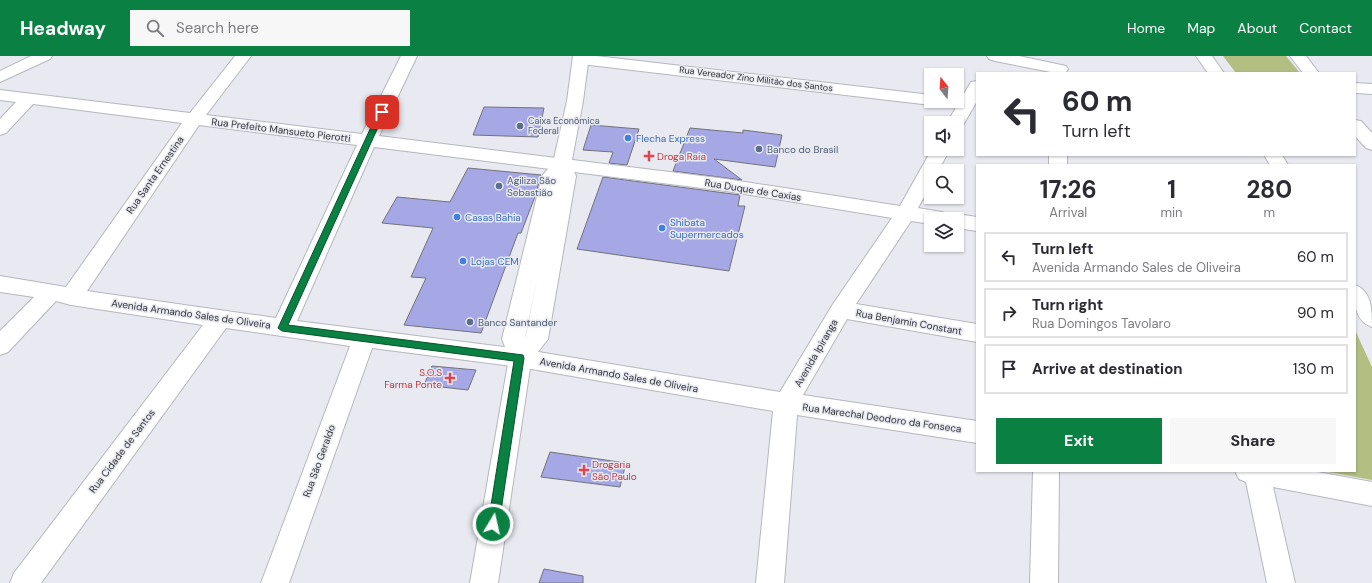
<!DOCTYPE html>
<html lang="en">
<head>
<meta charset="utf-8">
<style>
	body { margin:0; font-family:"DM Sans",sans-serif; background:#f7f7f7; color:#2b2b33; height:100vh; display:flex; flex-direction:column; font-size:15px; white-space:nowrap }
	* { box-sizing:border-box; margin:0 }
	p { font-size:13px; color:#7c7c81 }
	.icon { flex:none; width:22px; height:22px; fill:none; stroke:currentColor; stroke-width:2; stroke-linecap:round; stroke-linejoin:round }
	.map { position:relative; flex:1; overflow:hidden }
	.side { position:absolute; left:976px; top:108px; width:380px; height:308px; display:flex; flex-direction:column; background:#fff; border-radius:0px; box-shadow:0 1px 3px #0004 }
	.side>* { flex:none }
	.hud { position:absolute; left:976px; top:16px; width:380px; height:84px; border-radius:0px; box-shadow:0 1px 3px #0004; background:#fff; color:#2b2b33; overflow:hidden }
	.needle { width:26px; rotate:343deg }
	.buttons { position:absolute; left:924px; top:12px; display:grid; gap:8px }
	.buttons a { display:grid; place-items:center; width:40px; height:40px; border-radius:0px; background:#fff; box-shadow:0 1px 3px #0004; font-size:20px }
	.pin { position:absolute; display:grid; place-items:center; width:34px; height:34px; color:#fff; margin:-17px; border-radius:8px; box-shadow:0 2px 6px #0006 }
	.me { position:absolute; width:44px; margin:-22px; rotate:9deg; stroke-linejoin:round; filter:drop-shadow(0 0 3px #0008) }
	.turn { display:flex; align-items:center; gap:14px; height:84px; padding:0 20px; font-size:18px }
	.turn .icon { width:52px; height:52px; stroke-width:2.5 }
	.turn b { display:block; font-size:28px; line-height:34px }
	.eta { display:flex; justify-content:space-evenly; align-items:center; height:68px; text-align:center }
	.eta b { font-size:24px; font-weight:700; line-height:28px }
	.action { display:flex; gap:8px; margin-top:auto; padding:8px 20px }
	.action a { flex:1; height:46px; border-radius:0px; background:#0b8043; color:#fff; font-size:16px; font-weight:700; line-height:46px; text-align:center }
	.action a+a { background:#f7f7f7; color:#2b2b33 }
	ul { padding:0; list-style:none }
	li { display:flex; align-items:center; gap:12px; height:50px; margin:0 8px 6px; padding:0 12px; border:2px solid #e1e1e2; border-radius:0px }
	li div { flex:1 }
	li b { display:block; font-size:15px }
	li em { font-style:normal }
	header { display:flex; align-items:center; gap:24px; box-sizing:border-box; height:56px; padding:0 20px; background:#0b8043; color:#fff }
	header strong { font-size:19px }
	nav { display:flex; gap:22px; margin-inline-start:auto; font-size:14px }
	.search { width:280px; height:36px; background:#f7f7f7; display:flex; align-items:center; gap:10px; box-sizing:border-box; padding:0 14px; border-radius:0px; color:#7c7c81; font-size:15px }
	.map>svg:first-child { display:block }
</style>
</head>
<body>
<header>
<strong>Headway</strong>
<div class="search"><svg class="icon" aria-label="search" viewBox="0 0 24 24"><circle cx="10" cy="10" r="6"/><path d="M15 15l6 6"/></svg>Search here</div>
<nav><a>Home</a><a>Map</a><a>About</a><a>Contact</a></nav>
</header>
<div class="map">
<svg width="1372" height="527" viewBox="0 0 1372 527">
	<rect width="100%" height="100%" fill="#e8e9f1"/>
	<g fill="#b3be83">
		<path d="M1223,0h63l14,17h-64z"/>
		<path d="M1355,274l17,37v113l-49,-9h32z"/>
	</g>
	<g fill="#a6a8e6" stroke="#727279">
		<path d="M484,51l60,1 -6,29 -65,-2z"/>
		<path d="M591,69l48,4 -12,36 -18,-2 4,-11 -30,-2z"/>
		<path d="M690,72l53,5v-3l39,5 -7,32 -61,-8 28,21 -69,-9z"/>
		<path d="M468,112l73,7 -5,19 -15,39h-3l-37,100 -77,-8 22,-47 -15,-1 22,-49 -51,-5 15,-26 53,5z"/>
		<path d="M603,121l137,18 -2,11h7l-16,65 -152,-22z"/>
		<path d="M432,310l44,4 -8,20 -44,-5z"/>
		<path d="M550,396l76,11 -6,24 -79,-10z"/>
		<path d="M544,513l39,7v7h-44z"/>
	</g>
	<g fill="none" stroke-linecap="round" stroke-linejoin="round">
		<defs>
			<g id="minor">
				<path d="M31,0h21l-2,3 -50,23v-11z"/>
				<path d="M235,0h16l-45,59 156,19 39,-78h16l-38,80 347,43 174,27 32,-57h18l-12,22h-7v13l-13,24 24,4 8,4 7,-2 20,3v14l-20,-3v-9h-26v5l-20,-3 -55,83 121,20v18l-130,-23 -44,76 174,26v22l-180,-28 -13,168h-28l17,-172 -253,-44 -148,-19 -83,235h-28l89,-237 -124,-18 -185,255h-31l4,-10 189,-248 -132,-20 -15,-4 -48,51 -8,3v-24l34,-34 -34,-5v-16l66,11 116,-164 -149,-19 -27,29 -6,2v-16l16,-17 -16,-2v-10l190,23zM199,69l158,20 -81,173 -189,-27zM374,91l352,44 166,27 -59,86 -53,88 -260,-43 -223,-28z"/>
				<path d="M575,0h21l335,39v6h8l-2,3 -6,1 -350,-41 -6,-2 -2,-3z"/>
				<path d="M987,0h32l47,10 2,3 -2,3 -10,1 -61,-12 -6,-2z"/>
				<path d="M1196,0h16l12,17h-16z"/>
				<path d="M1290,0h16l13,17h-16z"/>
				<path d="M977,25v20l-15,26 -5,1v-5h-10l24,-41z"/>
				<path d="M1355,27l17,1v10l-17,-1z"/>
				<path d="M1355,64l6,1 11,12v17l-6,-2 -11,-12z"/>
				<rect x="1049" y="99" width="18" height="10"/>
				<path d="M1264,99h18l6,10h-18z"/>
				<path d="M1355,229c17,6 17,25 17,42 -19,-7 -17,-25 -17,-42z"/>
				<path d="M1033,415h26l-1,112h-28z"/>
				<path d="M1235,415h77l60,11v24l-99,-19 22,96h-28l-21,-101 -7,-3z"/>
			</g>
			<path id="major" d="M573,0h16l-6,45 -12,64 5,11 -28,163 -17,22 -33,222h-28l39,-225 -7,-19 40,-163 11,-13 14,-62zM537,223l-11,56 -1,3z"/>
		</defs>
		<use href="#minor" stroke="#b6b7be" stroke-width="2"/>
		<use href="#major" stroke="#b6b7be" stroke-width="2"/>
		<use href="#minor" fill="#fff" fill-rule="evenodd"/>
		<use href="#major" fill="#fff" fill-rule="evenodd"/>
	</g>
	<path fill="#0b8043" stroke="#07532c" d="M382,54l3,2 -97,213 235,30 1,3 -25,166 -2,4 -4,1 -4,-1 -1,-4 26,-163 -232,-30 -4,-3 100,-216z"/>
	<g fill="#5c6f8a" stroke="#e8e9f1" stroke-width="1.5">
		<circle cx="520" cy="70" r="4"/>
		<circle cx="759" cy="93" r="4"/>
		<circle cx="499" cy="130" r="4"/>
		<circle cx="470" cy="266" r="4"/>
	</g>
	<g fill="#3f7fe0" stroke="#e8e9f1" stroke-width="1.5">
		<circle cx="628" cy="82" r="4"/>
		<circle cx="457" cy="161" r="4"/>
		<circle cx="662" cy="172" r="4"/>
		<circle cx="463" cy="205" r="4"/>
	</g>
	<g fill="#e0444e" stroke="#e8e9f1" stroke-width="1.5">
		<path d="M647 94h4v4h4v4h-4v4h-4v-4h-4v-4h4z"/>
		<path d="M448 316h4v4h4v4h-4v4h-4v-4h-4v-4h4z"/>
		<path d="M582 408h4v4h4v4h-4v4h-4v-4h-4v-4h4z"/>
	</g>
	<g text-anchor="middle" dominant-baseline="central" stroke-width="3" stroke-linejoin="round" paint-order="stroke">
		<g font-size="9" fill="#333437" stroke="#e8e9f1">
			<text transform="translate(756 23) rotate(7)">Rua Vereador Zino Militão dos Santos</text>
		</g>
		<g font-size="9" fill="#4e5e75" stroke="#e8e9f1" text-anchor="start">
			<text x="528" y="65">Caixa Econômica<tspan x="528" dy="10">Federal</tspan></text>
		</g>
		<g font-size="10" fill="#333437" stroke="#e8e9f1">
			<text transform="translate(281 74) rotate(7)">Rua Prefeito Mansueto Pierotti</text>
			<text transform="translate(155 119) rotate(-55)">Rua Santa Ernestina</text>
			<text transform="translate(753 134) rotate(9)">Rua Duque de Caxias</text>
			<text transform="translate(191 258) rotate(8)">Avenida Armando Sales de Oliveira</text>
			<text transform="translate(909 266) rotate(10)">Rua Benjamin Constant</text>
			<text transform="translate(816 297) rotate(-60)">Avenida Ipiranga</text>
			<text transform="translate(619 319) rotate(10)">Avenida Armando Sales de Oliveira</text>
			<text transform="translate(882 362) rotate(8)">Rua Marechal Deodoro da Fonseca</text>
			<text transform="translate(122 395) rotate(-53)">Rua Cidade de Santos</text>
			<text transform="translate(319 405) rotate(-70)">Rua São Geraldo</text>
		</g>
		<g font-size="10" fill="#366cbe" stroke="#e8e9f1" text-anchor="start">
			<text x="636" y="82">Flecha Express</text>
			<text x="465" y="161">Casas Bahia</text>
			<text x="670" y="166">Shibata<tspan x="670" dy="12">Supermercados</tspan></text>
			<text x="471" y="205">Lojas CEM</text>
		</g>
		<g font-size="10" fill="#4e5e75" stroke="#e8e9f1" text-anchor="start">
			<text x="767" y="93">Banco do Brasil</text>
			<text x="507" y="124">Agiliza São<tspan x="507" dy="12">Sebastião</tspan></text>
			<text x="478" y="266">Banco Santander</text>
		</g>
		<g font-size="10" fill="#be3a42" stroke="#e8e9f1" text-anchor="start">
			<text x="657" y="100">Droga Raia</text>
			<text x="442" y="316" text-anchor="end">S.O.S<tspan x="442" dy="12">Farma Ponte</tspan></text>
			<text x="592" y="408">Drogaria<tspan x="592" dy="12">São Paulo</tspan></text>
		</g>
	</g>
</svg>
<div class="buttons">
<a><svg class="needle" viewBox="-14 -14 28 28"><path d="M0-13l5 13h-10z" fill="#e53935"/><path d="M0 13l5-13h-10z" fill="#7c7c81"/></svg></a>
<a><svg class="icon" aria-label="sound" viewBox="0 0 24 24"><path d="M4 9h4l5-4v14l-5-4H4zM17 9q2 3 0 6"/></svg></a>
<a><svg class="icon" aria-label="search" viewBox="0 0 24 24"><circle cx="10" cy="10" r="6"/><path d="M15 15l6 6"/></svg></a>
<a><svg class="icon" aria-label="layers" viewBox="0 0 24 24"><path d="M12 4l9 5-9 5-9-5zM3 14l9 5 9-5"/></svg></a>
</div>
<div class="pin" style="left:382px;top:56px;background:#d93025"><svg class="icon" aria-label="arrive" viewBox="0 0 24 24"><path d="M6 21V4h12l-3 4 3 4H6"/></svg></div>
<svg class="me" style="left:493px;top:468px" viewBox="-20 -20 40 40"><circle r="17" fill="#0b8043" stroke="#fff" stroke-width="3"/><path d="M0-11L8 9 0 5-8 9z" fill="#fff"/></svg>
<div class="hud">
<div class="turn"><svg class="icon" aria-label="left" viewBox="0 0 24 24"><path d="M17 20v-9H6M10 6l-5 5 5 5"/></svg><div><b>60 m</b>Turn left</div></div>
</div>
<section class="side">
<div class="eta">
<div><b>17:26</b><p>Arrival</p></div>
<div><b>1</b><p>min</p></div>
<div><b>280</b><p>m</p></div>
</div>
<ul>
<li><svg class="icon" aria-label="left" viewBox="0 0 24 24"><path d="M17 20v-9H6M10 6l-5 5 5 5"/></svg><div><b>Turn left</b><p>Avenida Armando Sales de Oliveira</p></div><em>60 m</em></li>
<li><svg class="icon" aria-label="right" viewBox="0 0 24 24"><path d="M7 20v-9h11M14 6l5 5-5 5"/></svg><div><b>Turn right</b><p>Rua Domingos Tavolaro</p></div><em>90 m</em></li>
<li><svg class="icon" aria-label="arrive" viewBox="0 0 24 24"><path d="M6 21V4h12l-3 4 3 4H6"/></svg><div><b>Arrive at destination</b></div><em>130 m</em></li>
</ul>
<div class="action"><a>Exit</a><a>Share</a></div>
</section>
</div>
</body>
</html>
